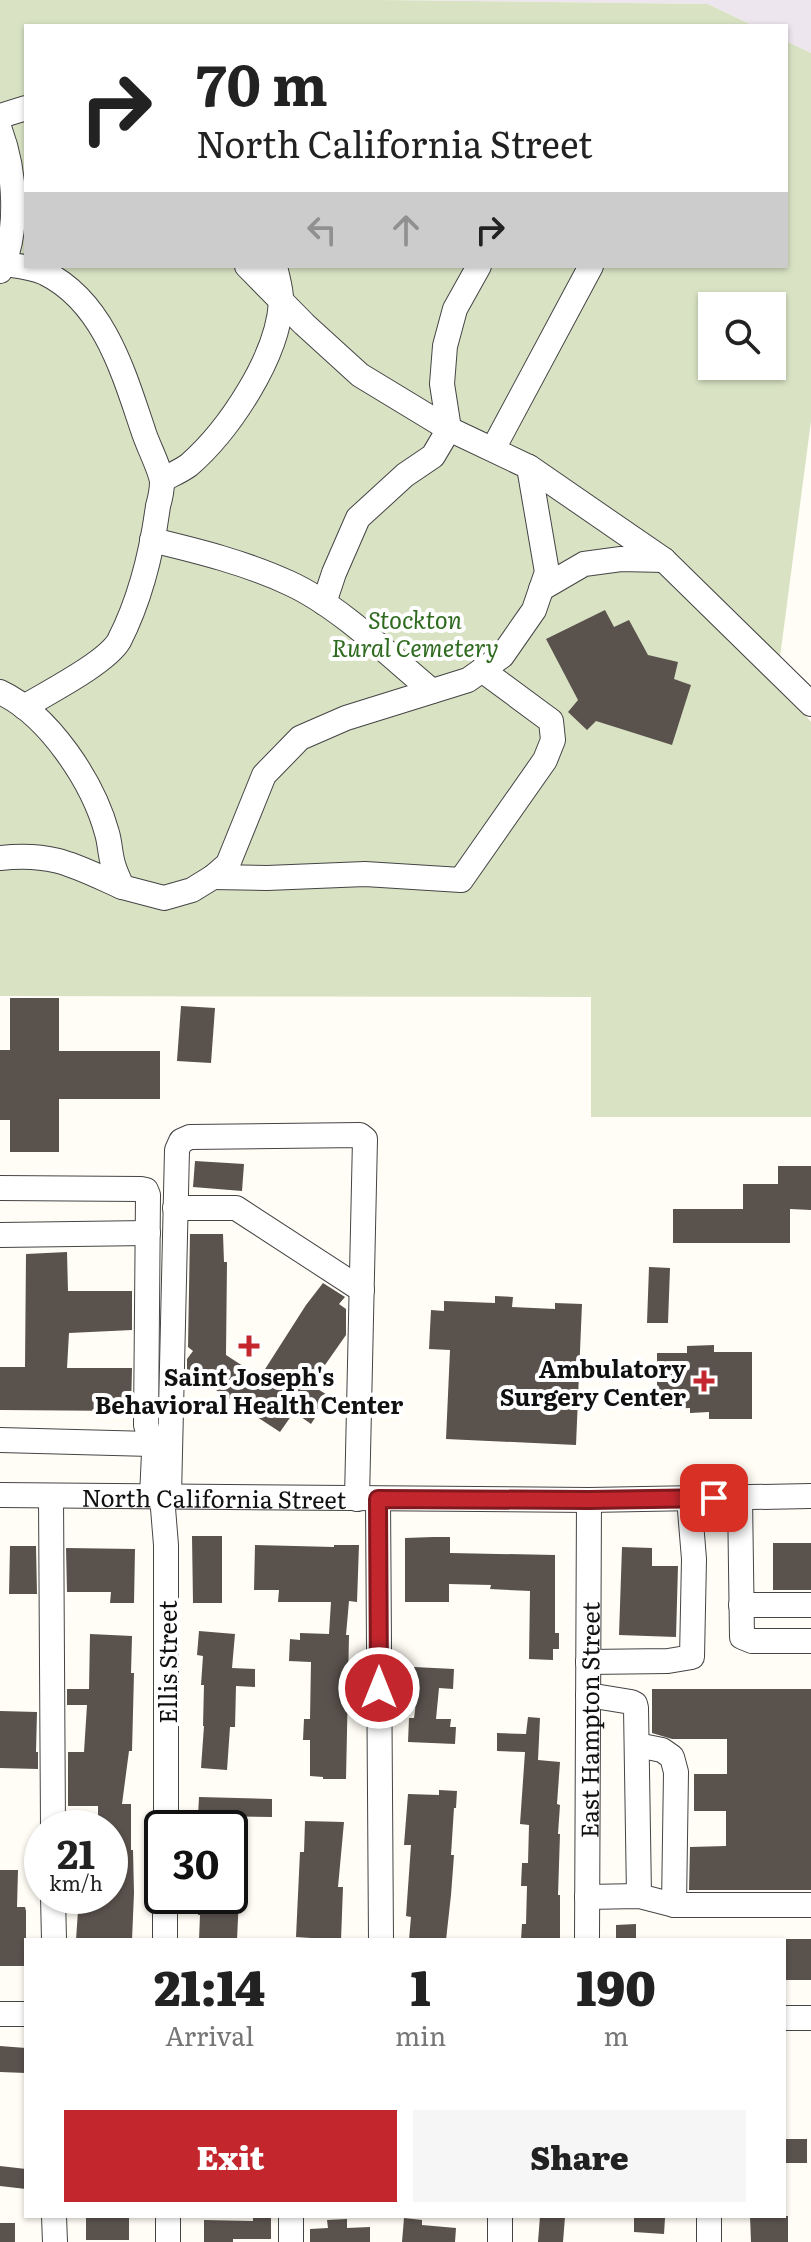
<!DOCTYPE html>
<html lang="en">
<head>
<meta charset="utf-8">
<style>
	body { margin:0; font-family:Literata,serif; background:#f6f6f6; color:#222; height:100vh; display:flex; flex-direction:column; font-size:30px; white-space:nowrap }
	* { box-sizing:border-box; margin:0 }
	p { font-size:26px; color:#767676 }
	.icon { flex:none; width:44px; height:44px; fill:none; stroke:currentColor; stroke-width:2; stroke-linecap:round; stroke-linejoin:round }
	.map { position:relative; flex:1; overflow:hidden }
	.side { position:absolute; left:24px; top:1938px; width:762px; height:280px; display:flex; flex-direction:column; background:#fff; border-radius:0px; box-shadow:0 2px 6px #0004 }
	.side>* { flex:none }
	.banner { position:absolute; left:24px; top:24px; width:764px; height:244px; border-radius:0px; box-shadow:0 2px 6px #0004; background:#fff; color:#222; overflow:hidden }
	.controls { position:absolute; left:698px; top:292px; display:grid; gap:16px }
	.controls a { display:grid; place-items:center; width:88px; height:88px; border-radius:0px; background:#fff; box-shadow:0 2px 6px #0004; font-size:40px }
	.speed { position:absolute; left:24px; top:1810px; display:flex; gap:16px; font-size:40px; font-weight:700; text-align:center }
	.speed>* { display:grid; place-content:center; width:104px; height:104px; border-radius:50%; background:#fff; box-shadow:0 2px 6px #0004; line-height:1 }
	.speed small { font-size:20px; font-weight:400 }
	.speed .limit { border:4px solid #111; border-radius:12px; background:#fff; color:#111 }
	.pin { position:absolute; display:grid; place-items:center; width:68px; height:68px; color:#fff; margin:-34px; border-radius:16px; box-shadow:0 4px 12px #0006 }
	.me { position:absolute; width:88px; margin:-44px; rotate:0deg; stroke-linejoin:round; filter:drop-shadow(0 0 6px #0008) }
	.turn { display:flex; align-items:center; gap:28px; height:168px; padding:0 40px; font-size:36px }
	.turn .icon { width:104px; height:104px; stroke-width:2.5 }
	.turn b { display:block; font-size:56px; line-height:68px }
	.lanes { display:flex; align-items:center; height:76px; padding:0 40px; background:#0003; justify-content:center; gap:40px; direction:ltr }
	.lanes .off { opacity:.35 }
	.eta { display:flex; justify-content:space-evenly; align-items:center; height:136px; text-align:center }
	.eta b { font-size:48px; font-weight:800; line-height:56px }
	.cta { display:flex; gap:16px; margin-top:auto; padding:16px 40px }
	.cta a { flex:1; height:92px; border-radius:0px; background:#c4262e; color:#fff; font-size:32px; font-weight:800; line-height:92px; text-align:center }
	.cta a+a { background:#f6f6f6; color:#222 }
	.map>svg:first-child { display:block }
</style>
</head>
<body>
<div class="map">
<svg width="811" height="2242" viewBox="0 0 811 2242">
	<rect width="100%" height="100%" fill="#fffdf5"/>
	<path fill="#eee6ef" d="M382,0h429v53l-25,-12v-15h-32l-46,-22z"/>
	<path fill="#d9e3c4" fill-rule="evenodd" d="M0,0h382l326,4 46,22h-728v240h760v-225l25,12v368l-34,259 34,42v395h-220v-120l-591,-1zM712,306h60v60h-60z"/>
	<g fill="#5a524d">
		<path d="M605,610l9,17 15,-7 19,35 30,7 -4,17 17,6 -19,60 -76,-24 -9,9 -19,-18 10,-12 -32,-61z"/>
		<path d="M10,998h49v53h101v48h-101v53h-49v-32h-10v-70h10z"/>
		<path d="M181,1006l34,2 -4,55 -34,-2z"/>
		<path d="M195,1161l49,3 -2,27 -49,-4z"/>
		<path d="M778,1166h33v44l-21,-1v34h-117v-34h70v-25h35z"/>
		<path d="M190,1234h33l1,28h3l-1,93 34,22 46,-72 17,-22 22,14 -6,7 7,5v26l-35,50 18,11 -18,28 -17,-12 -14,20 -93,-61v-12l6,-8 -5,-4z"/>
		<path d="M67,1252l1,39h64v39l-63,3 -2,35h65l-1,43 -131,-1v-43h25l1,-113z"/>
		<path d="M649,1267l21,1 -2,55h-21z"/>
		<path d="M495,1296l18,1 -1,10 43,2v-6l27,1 -6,141 -130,-6 4,-89 -21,-1 2,-39 13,1v-10l51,2z"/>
		<path d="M714,1345v7h38v67h-43v-7l-19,1v-5l-33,1v-56h30v-7z"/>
		<path d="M192,1536h30v67h-29z"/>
		<path d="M433,1537h17v16l105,2v78h4v16h-6v11l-24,-1 1,-68 -40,-2 1,-4 -42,-1v18h-44v-64z"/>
		<rect x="773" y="1543" width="38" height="47"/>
		<path d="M255,1545l79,2v-2h25l-2,57 -8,-1 -3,34h3l-3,144h-23v-2l-13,-1v-36h-7l1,-21h6l1,-57 -22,-1 1,-22 10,1v-7l29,1 2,-32h-53l1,-12h-25z"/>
		<path d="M10,1546h26l1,48h-28z"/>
		<path d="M622,1547l30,1v18h26l-2,71 -57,-2z"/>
		<path d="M66,1548l69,1 -1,54h-24l1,-11h-44z"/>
		<path d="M199,1631l36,3 -3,34 23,1v18l-19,-1 -1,41h-5l-3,43 -26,-2 3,-42h-1l1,-41h-3l2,-29 -6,-1z"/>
		<path d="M90,1634l42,2 -1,37h3l-2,78h-3l-7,53h9v46h2l1,43 -2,47h-56l3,-44h31v-68h-12v-22h-30v-54h16l3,-47h-20v-16h22z"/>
		<path d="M414,1667l40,2 -1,20 -14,-1 -3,31h15l-1,8h6l-1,17 -47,-2 1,-24h5l4,-31h-5z"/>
		<path d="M652,1689h159v201h-122l1,-43 36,-1v-35h-32v-37h33v-35h-55l-20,-6z"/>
		<path d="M0,1711l37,1 -1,40h2v17l-38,-1z"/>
		<path d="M528,1717l12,1 -2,42 22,2 -3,42 3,1 -2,29h2l-2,61h2v45h-39l1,-16h4l1,-38h-6l1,-23h6l1,-38 -9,-1 5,-72 -28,-1v-18l29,1z"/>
		<path d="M439,1790l18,1 -1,17h-2l-3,47h3l-3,40 -5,45h-37l2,-23 -5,-1 5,-71h-7l4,-51 31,1z"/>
		<path d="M199,1797l73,2v18l-74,-1z"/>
		<path d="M305,1821l39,1 -6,65h5l-2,53 -45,-3 4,-85h4z"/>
		<path d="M0,1870h18l-1,37h8l1,4v55h-26z"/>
		<path d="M198,1896h41l-2,44h-38l1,-25h-2z"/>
		<path d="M636,1924v16h-20v-15z"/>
		<rect x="784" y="1939" width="27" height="41"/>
		<path d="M0,2046l26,2v25l-26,-1z"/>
		<rect x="784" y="2139" width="23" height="24"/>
		<path d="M0,2166l26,3v20l-26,-3z"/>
		<path d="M253,2216h18v23h-38v3h-29v-22l49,1z"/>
		<path d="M540,2216l25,1 -2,25h-25z"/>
		<path d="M634,2216h25v2h6l-1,16 -30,-2z"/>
		<path d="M750,2216h38v26h-37z"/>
		<path d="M86,2217l43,1v22h-43z"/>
		<path d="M404,2218l18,2v5l34,3 -1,14h-53z"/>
		<path d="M347,2219v9l23,-1v15h-60v-13l18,-1 -1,-8z"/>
		<rect x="0" y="2223" width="15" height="19"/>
	</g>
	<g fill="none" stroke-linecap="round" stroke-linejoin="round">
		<defs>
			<g id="minor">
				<path d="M0,116l26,-8"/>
				<path d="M0,130c15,40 20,102 0,141"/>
				<path d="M4,264c14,2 28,3 41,9 59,29 79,101 98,157 4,14 18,40 19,52 0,7 -2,17 -4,24 -6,45 -18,94 -39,135 -13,22 -72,52 -95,66"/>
				<path d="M247,266l57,58 56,51 89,54 80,38 135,93 147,144"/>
				<path d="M493,449l98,-183"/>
				<path d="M162,480c9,-5 19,-9 27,-15 40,-35 89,-108 92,-163 1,-11 -4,-25 -6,-36"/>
				<path d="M152,540c46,11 94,23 137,43 49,22 101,73 143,108"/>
				<path d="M541,589l43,-25 37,-5 43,1"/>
				<path d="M324,603l10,-30 24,-55 47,-43 28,-19 16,-27 -7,-45 3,-38 10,-37 24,-43"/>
				<path d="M0,692c49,23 93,90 107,141 3,10 3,21 6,31 2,8 6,15 9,23l42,11 28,-8 21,-13 15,-13 36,-89 36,-37 46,-20 122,-38 34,-24 32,-46 13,-38 -18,-105"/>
				<path d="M0,858c53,-6 75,8 122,29"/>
				<path d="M213,877l54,1 98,-4 96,6 84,-120 8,-20 -2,-19 -69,-51"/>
				<path d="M0,1188l141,1 5,1 2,5 -2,230 8,28 -2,43"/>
				<path d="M175,1208h61l126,82"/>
				<path d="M0,1235l148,-2"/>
				<path d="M0,1440l151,4"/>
				<path id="s1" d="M0,1495l589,5 222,-4"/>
				<path d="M51,1496l2,332"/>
				<path d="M162,1496l4,49v283"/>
				<path d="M169,1496l8,-346 4,-9 9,-4 170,-2 5,4 -8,360"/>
				<path d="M740,1497l2,140 10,4h59"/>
				<path d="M378,1499l3,441"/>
				<path d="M741,1605h70"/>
				<path d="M588,1662l80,-1 24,-4 2,-98 -5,-61"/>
				<path d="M588,1695l43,7 4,2 1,4 3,188"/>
				<path d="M637,1745l25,5 10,7 4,15 -2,133"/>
				<path d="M53,1896l1,44"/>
				<path d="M587,1897l52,-1 35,9h137"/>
				<path d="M165,1940v-44"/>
				<path id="s2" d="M587,1940l2,-440"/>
				<path d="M0,2014h26"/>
				<path d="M784,2018h27"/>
				<path d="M54,2216l1,26"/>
				<path d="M291,2216v26"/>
				<path d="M168,2242v-26"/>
				<path d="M500,2242v-26"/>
				<path d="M709,2242v-26"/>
			</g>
		</defs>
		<use href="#minor" stroke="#444" stroke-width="26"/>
		<use href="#minor" stroke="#fff" stroke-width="24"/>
	</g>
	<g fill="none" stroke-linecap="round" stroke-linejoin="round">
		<defs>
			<path id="route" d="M379,1688l-1,-189 211,1 125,-2"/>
		</defs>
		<use href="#route" stroke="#7f191e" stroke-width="20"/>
		<use href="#route" stroke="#c4262e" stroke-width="14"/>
	</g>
	<g fill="#c4262e" stroke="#fff" stroke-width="3">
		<path d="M245 1334h8v8h8v8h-8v8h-8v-8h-8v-8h8z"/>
		<path d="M700 1369h8v8h8v8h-8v8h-8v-8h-8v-8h8z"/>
	</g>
	<g text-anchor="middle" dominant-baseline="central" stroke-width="8" stroke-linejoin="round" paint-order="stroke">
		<g font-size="24" font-style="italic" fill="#2f6b1f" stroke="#fff">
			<text x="415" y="618">Stockton<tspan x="415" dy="28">Rural Cemetery</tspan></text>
		</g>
		<g font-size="24" font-weight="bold" fill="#111" stroke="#fff" text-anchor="end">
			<text x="686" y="1367">Ambulatory<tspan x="686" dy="28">Surgery Center</tspan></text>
			<text x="249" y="1375" text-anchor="middle">Saint Joseph's<tspan x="249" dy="28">Behavioral Health Center</tspan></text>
		</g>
		<g font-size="24" fill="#111" stroke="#fff">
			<text stroke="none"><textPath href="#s1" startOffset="214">North California Street</textPath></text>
			<text transform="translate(166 1662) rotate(-90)">Ellis Street</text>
			<text stroke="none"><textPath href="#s2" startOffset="220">East Hampton Street</textPath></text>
		</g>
	</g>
</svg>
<div class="controls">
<a><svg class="icon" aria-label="search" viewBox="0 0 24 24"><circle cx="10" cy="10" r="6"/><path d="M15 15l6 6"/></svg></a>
</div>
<div class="speed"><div>21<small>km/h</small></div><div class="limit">30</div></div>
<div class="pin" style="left:714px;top:1498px;background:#d93025"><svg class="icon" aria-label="arrive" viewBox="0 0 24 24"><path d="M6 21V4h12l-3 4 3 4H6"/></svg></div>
<svg class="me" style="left:379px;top:1688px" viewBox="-20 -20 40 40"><circle r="17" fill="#c4262e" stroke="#fff" stroke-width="3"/><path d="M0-11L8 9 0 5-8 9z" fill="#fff"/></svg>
<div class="banner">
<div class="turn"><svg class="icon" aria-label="right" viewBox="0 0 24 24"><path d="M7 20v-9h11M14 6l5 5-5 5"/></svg><div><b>70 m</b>North California Street</div></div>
<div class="lanes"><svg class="icon off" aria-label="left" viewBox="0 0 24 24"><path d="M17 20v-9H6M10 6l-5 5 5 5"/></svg><svg class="icon off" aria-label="ahead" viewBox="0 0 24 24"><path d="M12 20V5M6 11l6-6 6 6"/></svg><svg class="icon" aria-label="right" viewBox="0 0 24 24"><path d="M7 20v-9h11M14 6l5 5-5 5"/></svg></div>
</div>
<section class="side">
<div class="eta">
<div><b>21:14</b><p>Arrival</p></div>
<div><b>1</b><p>min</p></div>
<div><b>190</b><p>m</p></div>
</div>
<div class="cta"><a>Exit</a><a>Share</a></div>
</section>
</div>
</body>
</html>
